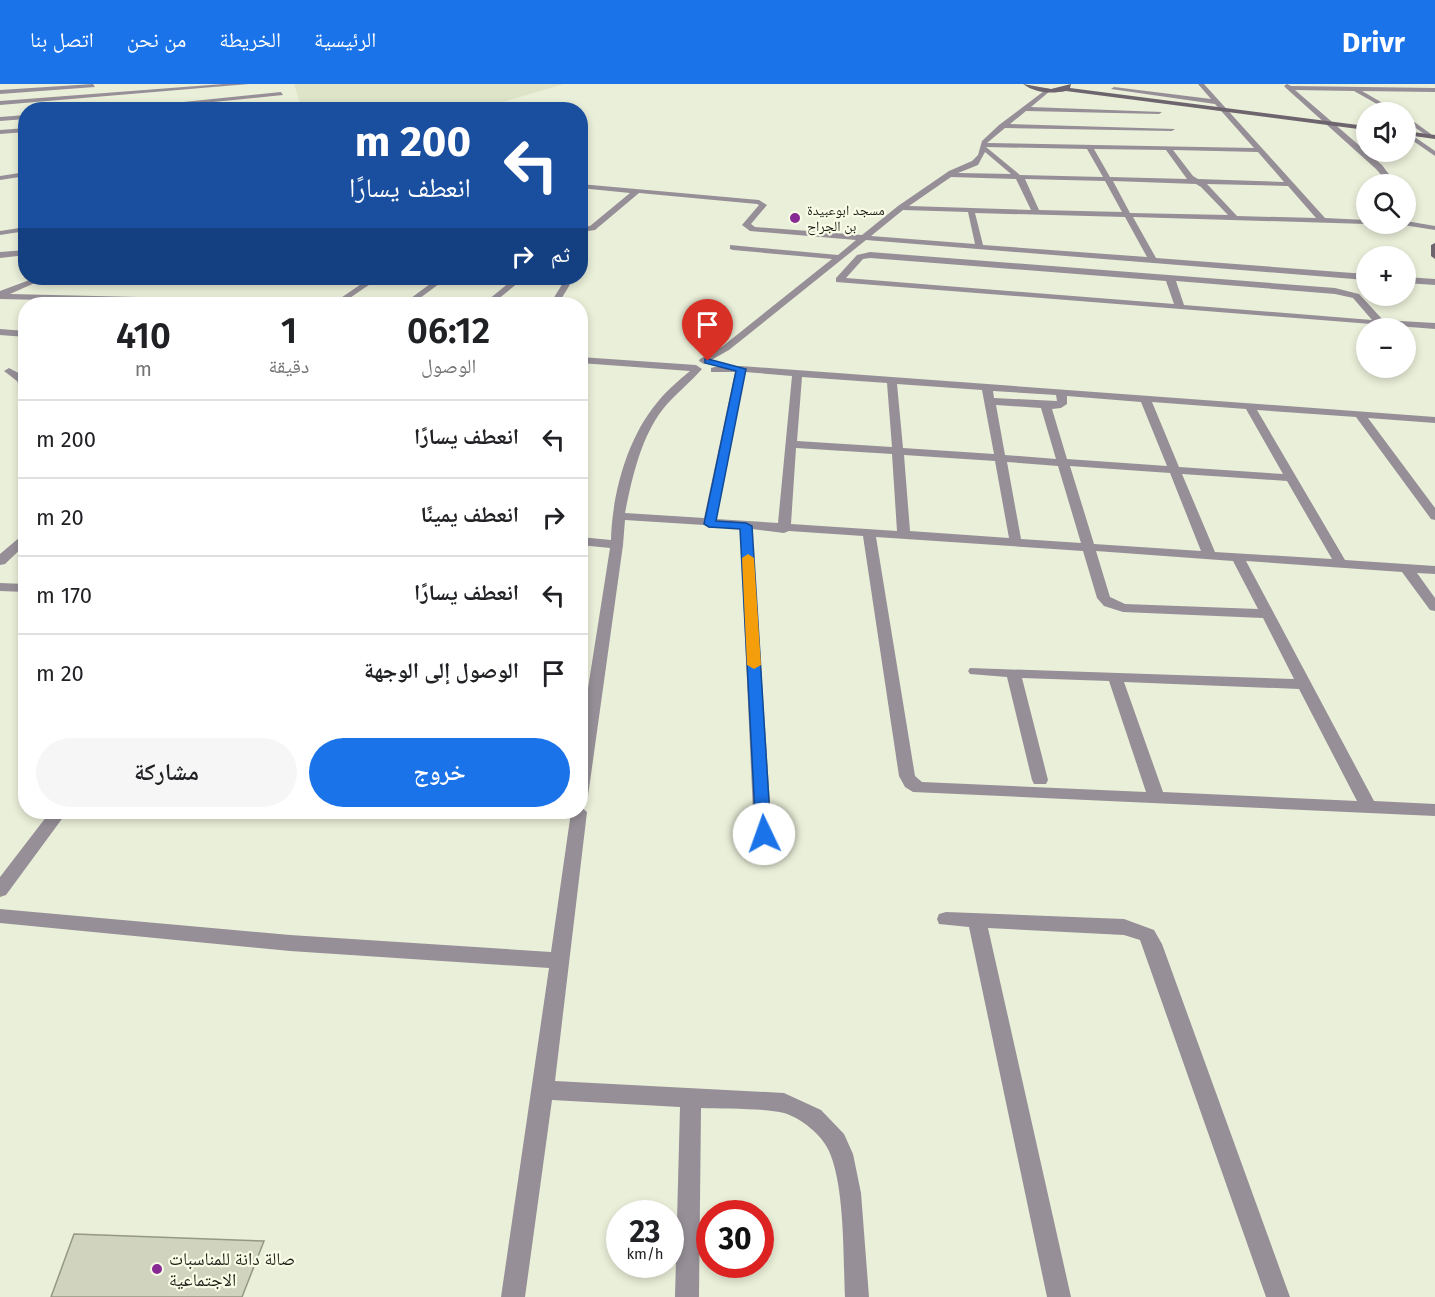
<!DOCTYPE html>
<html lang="ar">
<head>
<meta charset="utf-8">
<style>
	body { margin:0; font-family:"Fira Sans","Noto Naskh Arabic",sans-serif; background:#f6f6f6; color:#202124; direction:rtl; height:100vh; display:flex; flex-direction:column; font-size:22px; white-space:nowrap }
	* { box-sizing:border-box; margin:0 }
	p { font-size:20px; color:#757577 }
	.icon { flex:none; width:33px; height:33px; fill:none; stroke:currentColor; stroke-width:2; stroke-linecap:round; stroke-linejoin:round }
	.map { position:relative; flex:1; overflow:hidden; direction:ltr }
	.sheet { position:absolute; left:18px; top:213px; width:570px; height:522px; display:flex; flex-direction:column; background:#fff; border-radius:24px; box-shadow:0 3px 9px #0003; direction:rtl }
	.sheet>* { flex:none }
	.hud { position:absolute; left:18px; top:18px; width:570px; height:183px; border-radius:24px; box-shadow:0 3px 9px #0003; direction:rtl; background:#1a4fa0; color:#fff; overflow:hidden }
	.fabs { position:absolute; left:1356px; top:18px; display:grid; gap:12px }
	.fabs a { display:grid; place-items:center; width:60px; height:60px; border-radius:50%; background:#fff; box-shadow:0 3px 9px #0003; font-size:30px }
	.speed { position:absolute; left:606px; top:1116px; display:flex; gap:12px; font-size:30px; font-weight:700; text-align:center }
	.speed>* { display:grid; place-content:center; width:78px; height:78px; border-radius:50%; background:#fff; box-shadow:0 3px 9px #0003; line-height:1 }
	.speed small { font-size:15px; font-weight:400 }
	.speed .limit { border:9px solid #d22; background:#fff; color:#111 }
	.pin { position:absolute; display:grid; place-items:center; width:51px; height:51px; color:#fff; margin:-62px -26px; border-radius:50% 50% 50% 0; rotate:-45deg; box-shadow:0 0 6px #0007 }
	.pin .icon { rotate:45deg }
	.me { position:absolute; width:66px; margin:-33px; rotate:357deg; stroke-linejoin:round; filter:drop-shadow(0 0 4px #0008) }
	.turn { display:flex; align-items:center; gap:21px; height:126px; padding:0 18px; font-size:27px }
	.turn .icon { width:78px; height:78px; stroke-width:2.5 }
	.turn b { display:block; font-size:42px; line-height:51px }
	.then { display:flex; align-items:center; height:57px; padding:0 18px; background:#0003; gap:12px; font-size:22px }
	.eta { display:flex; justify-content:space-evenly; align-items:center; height:102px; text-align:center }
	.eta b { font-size:36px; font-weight:600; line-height:42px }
	.primary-button { display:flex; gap:12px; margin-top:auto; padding:12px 18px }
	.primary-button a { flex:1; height:69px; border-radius:36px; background:#1a73e8; color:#fff; font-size:24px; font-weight:600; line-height:69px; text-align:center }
	.primary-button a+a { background:#f6f6f6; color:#202124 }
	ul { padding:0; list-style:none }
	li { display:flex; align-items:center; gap:18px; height:78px; padding:0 18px; border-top:2px solid #e0e0e0 }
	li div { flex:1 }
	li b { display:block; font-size:22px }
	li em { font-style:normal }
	header { display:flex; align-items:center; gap:36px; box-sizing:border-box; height:84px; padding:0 30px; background:#1a73e8; color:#fff }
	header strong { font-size:28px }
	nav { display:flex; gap:33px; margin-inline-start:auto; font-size:21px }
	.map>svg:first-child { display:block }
</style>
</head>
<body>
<header>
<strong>Drivr</strong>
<nav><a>الرئيسية</a><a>الخريطة</a><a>من نحن</a><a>اتصل بنا</a></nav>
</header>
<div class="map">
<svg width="1435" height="1213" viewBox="0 0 1435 1213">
	<rect width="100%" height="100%" fill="#eaefd9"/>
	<path fill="#dee4c7" d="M294,0h270l-85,25 -177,1z"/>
	<path fill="#d0d4bf" stroke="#949884" stroke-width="1.5" d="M74,1150l190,7 -22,56h-191z"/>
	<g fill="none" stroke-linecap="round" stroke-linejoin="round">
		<g fill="#968f97" fill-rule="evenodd">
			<path d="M93,0l2,3 -95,7v-4z"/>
			<path d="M223,0h26l-249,21v-4z"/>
			<path d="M1198,0h6l121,134 41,2v4h3h-3l-233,-7 23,41 210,16v6l-500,-40 -137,110 -25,14 -5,-3 1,-2 23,-13 109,-87 -99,-9 -3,-1v-4l108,10 18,-15 -106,-9 -8,-6 17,-20 -2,-1 -118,-11 -44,37 -15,2v-5l10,-1 40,-33 -50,-5v-4l179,16 8,5 -16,19 4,3 107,8 36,-29 51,-35 23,-10 6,-6 4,-14 17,-16 49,-37 2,3 -19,16 131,5 -3,2 -133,-3 -16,13 165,5 -3,2 -167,-3 -18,15 267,5 -39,-44 -104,-15 3,-2 97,12zM986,63l101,2 16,28 -83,-2zM1094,65l72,1 21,29 -77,-2zM1173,66l85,2 26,30 -86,-3 -5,-3zM985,68l26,22 -53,-1 20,-8zM951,93l65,2 15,31 -122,-4zM1025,95l80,2 17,31 -83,-2zM1113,97l83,3 5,3 27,28 -98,-2zM1207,100l81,2 28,32 -79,-2zM903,126l65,2 7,32 -104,-8zM975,129l150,4 22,40 -164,-12z"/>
			<path d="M1287,0l4,2 144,2v4l-73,-1 36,21h-7l-37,-21 -59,-1 87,75 9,12v7h-6l-2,-7 -7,-8 -89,-80 -3,-3z"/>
			<path d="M281,8l2,3 -148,15h-29z"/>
			<path d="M282,20l2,3 -42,3 3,-2z"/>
			<path d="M26,31v4l-26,2v-4z"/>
			<path d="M1406,32l25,18v2h-4l-21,-15z"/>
			<path d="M26,44v4l-26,2v-4z"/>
			<path d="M1406,47l29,20v5l-29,-20z"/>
			<path d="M26,88v4l-26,4v-4z"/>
			<path d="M1406,137l29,5v4l-32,-5z"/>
			<path d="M26,143v4l-26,4v-4z"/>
			<path d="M26,166v5l-26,3v-6z"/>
			<path d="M870,168l465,36 24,6 24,26 52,3v6l-599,-47v-4l21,-23zM870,174l296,23 8,23 -328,-26 17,-19zM1176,197l159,13 18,4 19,22 -188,-15z"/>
			<path d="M580,169l4,2v5l-4,2z"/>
			<path d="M1406,193l29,2v6l-29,-2z"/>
			<path d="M35,194h11l-36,16 297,7 5,3h-91l-221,-5v-8z"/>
			<path d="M370,194h9l-38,26h-9z"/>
			<path d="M438,194h9l-35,26h-9z"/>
			<path d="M515,194h9l-32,26h-9z"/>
			<path d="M566,194h8l-16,26h-8z"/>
			<path d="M0,245l26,2v6l-26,-2z"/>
			<path d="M580,273l116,8 6,4c-12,14 -27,25 -39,40 -22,28 -31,69 -38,104l79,5 31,-146h-24v-4l4,-1 26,-1 694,51v6l-67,-5 67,90v12l-4,-1 -75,-102 -99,-7 88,150 90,6v8l-18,-1 18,25v13l-5,-1 -28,-38 -156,-11 128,240 61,3v12l-522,-24 -8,-5 -6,-11 -36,-240 -74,-5 -5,2 -32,-4 20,305 -3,5 -6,1 -6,-1 -3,-5 -14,-306h-31l-5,-3 -79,-5 -2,25 -35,251 -2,4 -6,2v-63l30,-191 -30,-3v-8l31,3c1,-45 16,-101 45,-136 10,-13 22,-23 34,-33l-110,-8zM745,288l47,4 -14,147 -62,-4zM802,293l85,6 5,64 -95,-6zM897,300l85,6 12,64 -91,-6zM993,307l63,4 1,6 -63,-3zM1067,312l74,6 26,64 -100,-7 -15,-50 9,-1 6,-4zM1152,318l94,7 37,65 -104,-7zM996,321l45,3 15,51 -51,-4zM796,364l96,6 5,77 -106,-7zM904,371l91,6 14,77 -99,-7zM1007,378l51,4 23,77 -60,-4zM1070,382l100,7 31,78 -107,-7zM1182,390l105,7 45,78 -117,-7zM876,453l207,14 14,47 7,8 19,6 140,6 31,61 -324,-11 -2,3 2,3 37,3 25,103 2,4h12l2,-4 -26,-102 87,3 37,111 -224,-10 -7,-6zM1096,467l137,10 25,48 -133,-5 -15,-7zM1124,598l175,7 58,112 -194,-9z"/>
			<path d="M9,284l17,9v17l-5,-3 -4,-10 -13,-10z"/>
			<path d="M26,448v12l-21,20 -5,1v-11z"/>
			<path d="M0,499l26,1v8l-26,-1z"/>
			<path d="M580,722l7,6 -32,269 229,12 37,17 23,24 9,20 8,39 8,104h-24c-2,-41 0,-110 -16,-146 -7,-16 -28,-33 -45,-38 -19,-5 -61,-4 -83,-5l-2,189h-24l5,-190 -128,-7 -27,197h-24l48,-329 -259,-17 -290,-28v-14l290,26 261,17 20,-140h9z"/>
			<path d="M50,728h17l-61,83 -6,2v-20z"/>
			<path d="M946,828l178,7 30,11 8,14 128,353h-24l-126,-357 -16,-5 -136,-7 83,369h-24l-78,-370 -30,-3 -2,-5 2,-5z"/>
		</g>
		<g fill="#6d646e" fill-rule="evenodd">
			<path d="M1023,0l28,5 20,-5 -1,4 296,38v4l-300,-39c-15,3 -31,2 -43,-7z"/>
			<path d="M1406,47l29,4v4l-29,-4z"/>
			<path d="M1435,159v16l-4,-3v-11z"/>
		</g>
	</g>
	<path fill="#1a73e8" stroke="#114b97" stroke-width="1.5" d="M708,275l38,10 -30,152 30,2 6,3 19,308 -7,6 -8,-6 -16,-305 -31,-2 -5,-3 32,-153 -31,-8v-4z"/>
	<path fill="#f59e0b" d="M748,470l6,4 7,107 -7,4 -7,-4 -5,-107z"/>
	<g fill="#882a94" stroke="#f8fce6" stroke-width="2">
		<circle cx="795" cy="134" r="6"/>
		<circle cx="157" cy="1185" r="6"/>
	</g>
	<g text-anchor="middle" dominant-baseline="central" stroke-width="4.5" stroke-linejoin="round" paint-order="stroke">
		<g font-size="14" fill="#1d1f17" stroke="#f8fce6" text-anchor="start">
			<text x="807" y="126">مسجد ابوعبيدة<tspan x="807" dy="16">بن الجراح</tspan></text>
		</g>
		<g font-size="18" fill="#1d1f17" stroke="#f8fce6" text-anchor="start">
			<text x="169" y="1175">صالة دانة للمناسبات<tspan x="169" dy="21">الاجتماعية</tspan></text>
		</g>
	</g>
</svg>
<div class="fabs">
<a><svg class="icon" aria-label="sound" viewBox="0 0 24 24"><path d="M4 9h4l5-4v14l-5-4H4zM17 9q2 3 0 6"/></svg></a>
<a><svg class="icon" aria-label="search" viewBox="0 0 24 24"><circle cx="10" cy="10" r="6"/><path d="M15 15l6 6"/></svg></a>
<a>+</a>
<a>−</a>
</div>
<div class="speed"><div>23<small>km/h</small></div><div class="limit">30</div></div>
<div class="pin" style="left:708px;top:277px;background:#d93025"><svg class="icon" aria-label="arrive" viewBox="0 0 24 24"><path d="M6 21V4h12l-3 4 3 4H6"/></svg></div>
<svg class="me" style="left:764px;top:750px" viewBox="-20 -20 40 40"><circle r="19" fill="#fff"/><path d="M0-13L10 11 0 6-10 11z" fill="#1a73e8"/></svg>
<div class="hud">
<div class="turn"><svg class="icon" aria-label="left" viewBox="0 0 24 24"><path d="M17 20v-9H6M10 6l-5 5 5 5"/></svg><div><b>200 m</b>انعطف يسارًا</div></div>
<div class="then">ثم<svg class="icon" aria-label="right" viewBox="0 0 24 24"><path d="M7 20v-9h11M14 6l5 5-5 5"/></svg></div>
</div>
<section class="sheet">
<div class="eta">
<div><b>06:12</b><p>الوصول</p></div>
<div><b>1</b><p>دقيقة</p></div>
<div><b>410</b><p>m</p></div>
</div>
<ul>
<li><svg class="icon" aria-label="left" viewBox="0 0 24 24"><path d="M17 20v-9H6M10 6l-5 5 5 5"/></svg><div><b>انعطف يسارًا</b></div><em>200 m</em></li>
<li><svg class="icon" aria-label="right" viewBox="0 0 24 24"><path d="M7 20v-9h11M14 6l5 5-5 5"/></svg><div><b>انعطف يمينًا</b></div><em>20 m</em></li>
<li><svg class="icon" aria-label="left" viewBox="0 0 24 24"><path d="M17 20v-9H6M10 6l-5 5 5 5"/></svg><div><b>انعطف يسارًا</b></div><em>170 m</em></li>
<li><svg class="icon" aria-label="arrive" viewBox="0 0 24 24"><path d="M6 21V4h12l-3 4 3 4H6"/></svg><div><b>الوصول إلى الوجهة</b></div><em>20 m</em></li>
</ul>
<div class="primary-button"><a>خروج</a><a>مشاركة</a></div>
</section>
</div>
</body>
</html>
